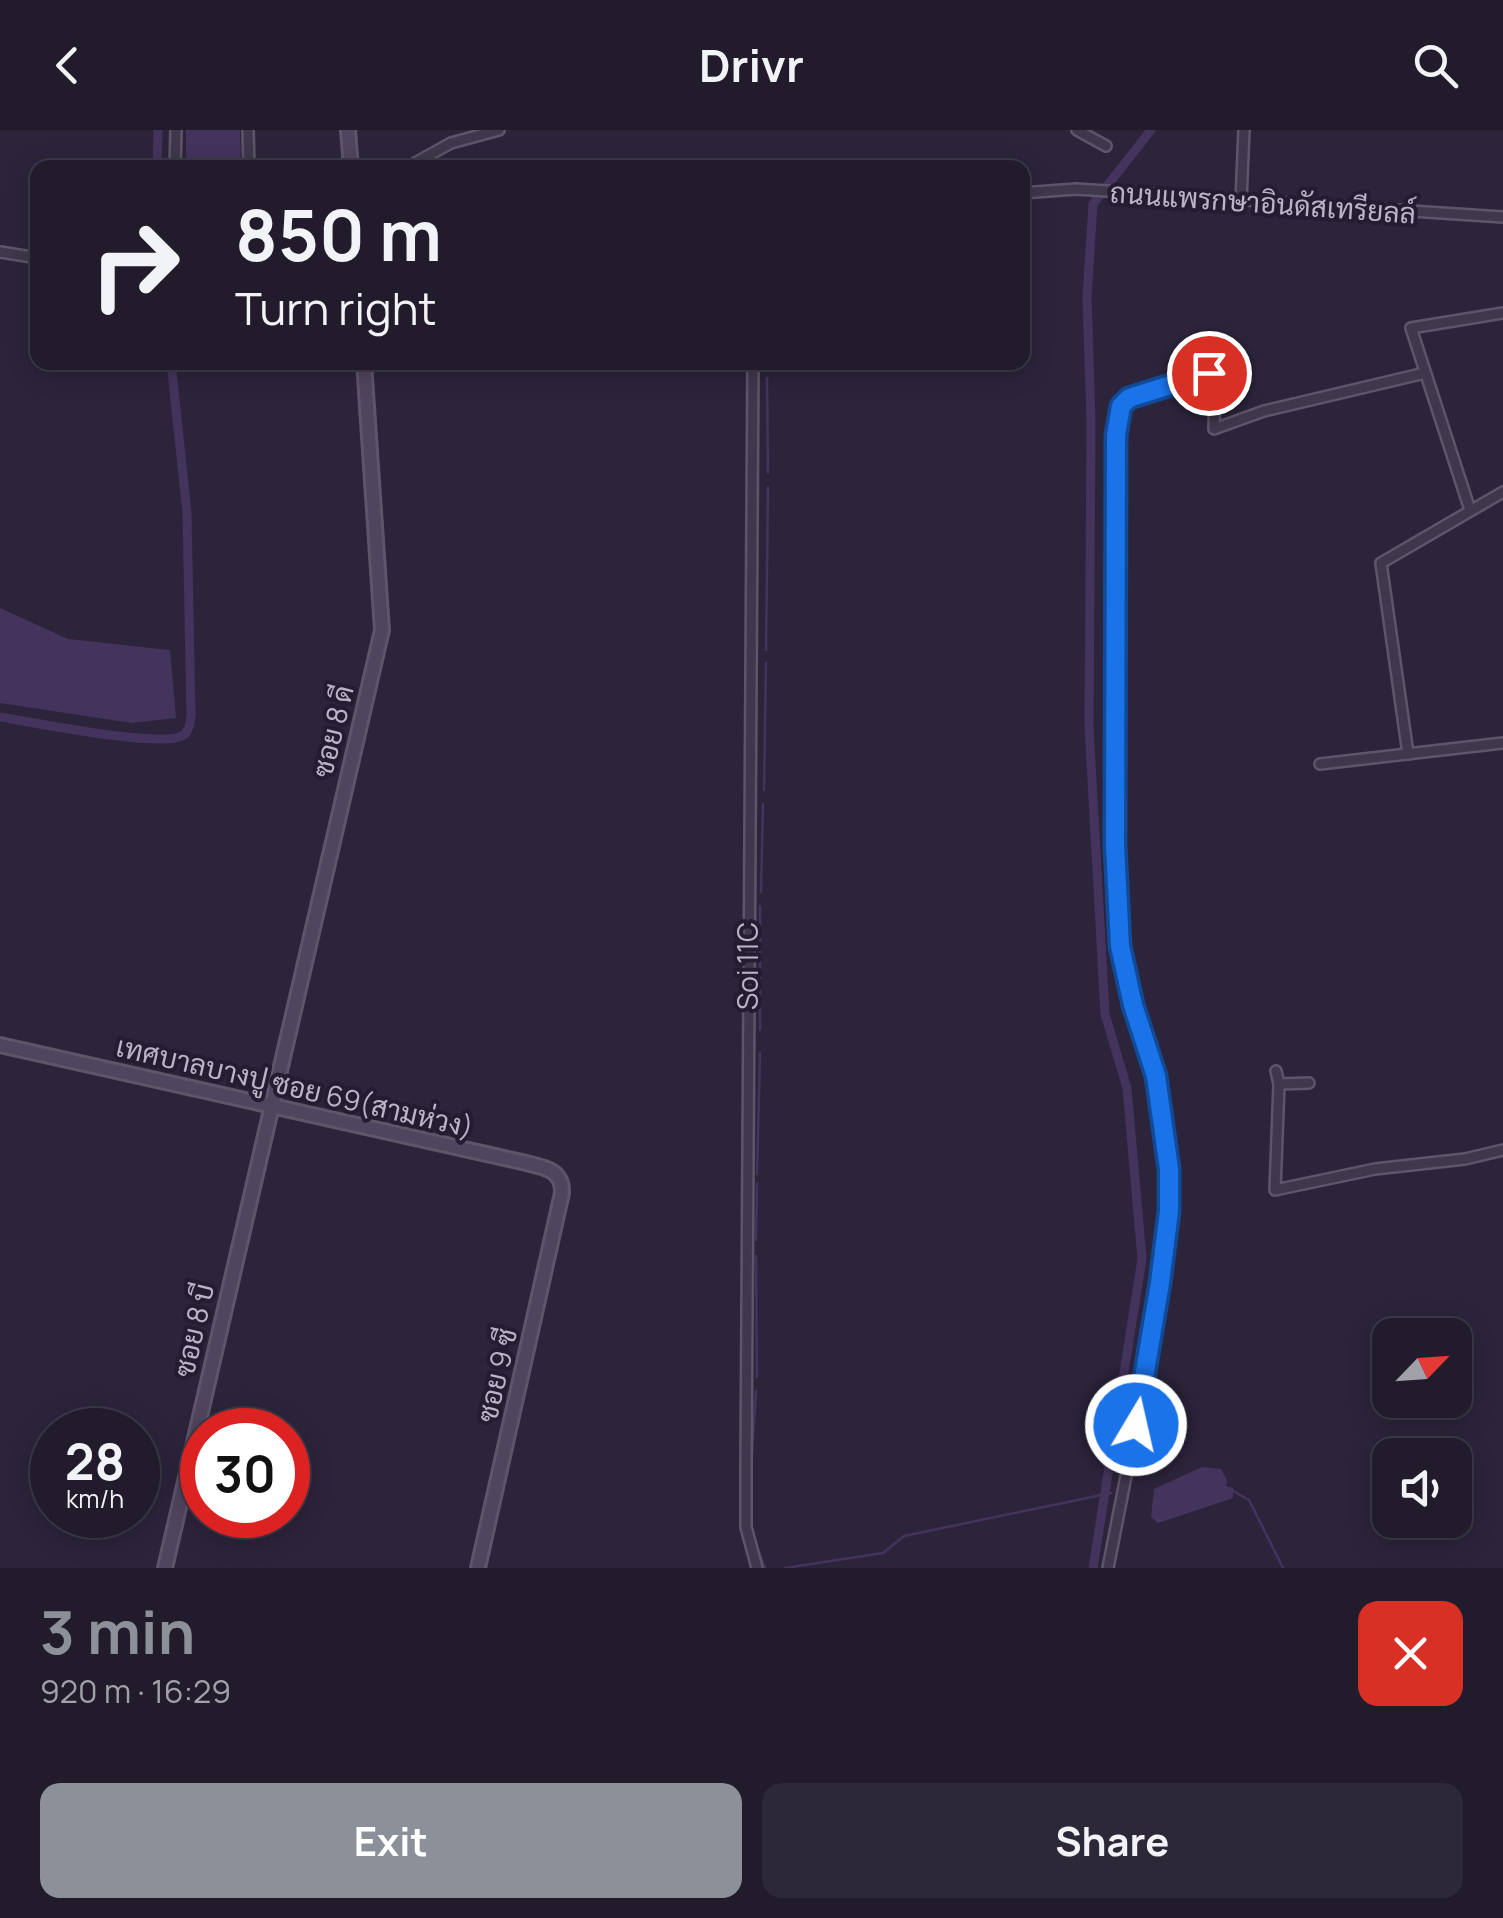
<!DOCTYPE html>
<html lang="en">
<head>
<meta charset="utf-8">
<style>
	body { margin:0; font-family:Manrope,Sarabun,sans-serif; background:#2d2838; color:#f1f3f6; height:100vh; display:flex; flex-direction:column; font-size:38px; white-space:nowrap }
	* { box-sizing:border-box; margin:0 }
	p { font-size:32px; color:#a2a1a9 }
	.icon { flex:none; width:55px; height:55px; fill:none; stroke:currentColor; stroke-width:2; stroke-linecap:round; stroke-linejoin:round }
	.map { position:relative; height:1438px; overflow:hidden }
	.details { display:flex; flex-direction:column; background:#211b2c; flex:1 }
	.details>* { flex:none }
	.guide { position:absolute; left:30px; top:30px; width:1000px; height:210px; border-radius:20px; box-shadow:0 5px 25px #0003,0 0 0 2px #3e3948; background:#211b2c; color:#f1f3f6; overflow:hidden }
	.needle { width:65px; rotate:65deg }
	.buttons { position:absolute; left:1372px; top:1188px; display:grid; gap:20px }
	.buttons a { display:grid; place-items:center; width:100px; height:100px; border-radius:20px; background:#211b2c; box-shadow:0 5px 25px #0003,0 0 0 2px #3e3948; font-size:50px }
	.speed { position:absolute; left:30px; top:1278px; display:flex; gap:20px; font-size:50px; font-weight:700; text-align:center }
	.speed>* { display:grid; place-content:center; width:130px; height:130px; border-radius:50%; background:#211b2c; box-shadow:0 5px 25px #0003,0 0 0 2px #3e3948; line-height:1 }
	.speed small { font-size:25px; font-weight:400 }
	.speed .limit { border:15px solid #d22; background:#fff; color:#111 }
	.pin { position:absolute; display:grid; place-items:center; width:85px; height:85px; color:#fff; margin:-42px; border:5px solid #fff; border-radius:50%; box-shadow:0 2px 10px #0007 }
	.me { position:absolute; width:110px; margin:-55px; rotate:9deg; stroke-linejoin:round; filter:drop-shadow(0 0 8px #0008) }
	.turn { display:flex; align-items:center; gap:35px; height:210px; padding:0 40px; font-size:45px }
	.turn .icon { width:130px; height:130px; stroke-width:2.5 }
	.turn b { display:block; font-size:70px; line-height:85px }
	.round { display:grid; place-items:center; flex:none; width:105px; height:105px; border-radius:20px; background:#2d2838 }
	.head { display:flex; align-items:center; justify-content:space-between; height:170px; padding:0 40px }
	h1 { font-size:60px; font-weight:700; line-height:75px; color:#8c9099 }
	.primary-button { display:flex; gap:20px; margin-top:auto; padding:20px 40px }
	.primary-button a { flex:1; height:115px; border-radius:20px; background:#8c9099; color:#fff; font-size:40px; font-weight:700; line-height:115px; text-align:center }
	.primary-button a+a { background:#2d2838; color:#f1f3f6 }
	header { display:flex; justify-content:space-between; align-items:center; height:130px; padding:0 40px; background:#211b2c; font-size:45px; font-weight:700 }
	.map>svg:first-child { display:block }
</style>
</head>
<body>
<header><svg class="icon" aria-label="back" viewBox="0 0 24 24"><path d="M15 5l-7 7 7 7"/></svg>Drivr<svg class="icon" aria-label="search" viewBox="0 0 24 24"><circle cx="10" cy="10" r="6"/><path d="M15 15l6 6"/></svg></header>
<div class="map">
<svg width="1503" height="1438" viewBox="0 0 1503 1438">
	<rect width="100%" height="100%" fill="#2c243b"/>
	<g fill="#44345d">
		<path d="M186,0h54l1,37h-55z"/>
		<path d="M0,478l68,31 102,11 6,68 -44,5 -132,-20z"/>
		<path d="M1202,1337l19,2 6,11 -1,6 7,2v10l-75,25 -7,-6 3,-28z"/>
	</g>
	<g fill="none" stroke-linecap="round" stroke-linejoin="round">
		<g stroke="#44345d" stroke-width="2.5">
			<path d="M767,248l1,95"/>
			<path d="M766,520l2,-163"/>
			<path d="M764,660l2,-127"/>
			<path d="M761,762l2,-88"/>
			<path d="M760,900v-124"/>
			<path d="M757,1044l3,-121"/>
			<path d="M756,1110l1,-57"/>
			<path d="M756,1126l1,121"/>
			<path d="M750,1354l6,-93"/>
			<path d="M1226,1357l23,13 34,68"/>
			<path d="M750,1372l2,31 13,35"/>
			<path d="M785,1438l98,-15 21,-17 207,-43"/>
		</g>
		<g stroke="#44345d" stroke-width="9">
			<path d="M157,38l1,-38"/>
			<path d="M0,587c32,5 158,31 182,19 8,-4 8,-14 9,-21l-4,-202 -16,-151"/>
			<path d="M1093,1438l49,-309 -15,-171 -22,-74 -16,-287 2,-304 -4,-127 6,-92 58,-74"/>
		</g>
		<defs>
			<g id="street">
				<path d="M248,0l1,38"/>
				<path d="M1077,0l29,16"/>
				<path d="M175,38l1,-38"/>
				<path d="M406,38l45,-25 48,-13"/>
				<path d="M1022,63l54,-4 427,28"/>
				<path d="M1241,71l3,-71"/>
				<path d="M0,122l38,6"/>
				<path d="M753,232l-7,1106v59l11,41"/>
				<path d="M1470,380l-59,-182 92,-15"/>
				<path d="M1408,624l-27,-191 122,-71"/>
				<path d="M1320,634l183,-21"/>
				<path d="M1276,941l3,13 -4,106 100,-21 90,-10 38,-9"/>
				<path d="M1279,954l30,-1"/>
				<path d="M1108,1438l28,-143 33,-214 -3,-75 -10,-60 -23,-71 -13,-59 -5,-101v-353l1,-57 5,-28 20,-15 68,-19 6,4 -1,52 50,-18 161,-38"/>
			</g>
			<g id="secondary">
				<path d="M348,0l3,38"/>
				<path d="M0,915l522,117c19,5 41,6 40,31l-84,375"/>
				<path d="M165,1438l217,-938 -18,-268"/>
			</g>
		</defs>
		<use href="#street" stroke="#5d5569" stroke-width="14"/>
		<use href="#secondary" stroke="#5d5569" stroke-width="18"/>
		<use href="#street" stroke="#3f374b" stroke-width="9"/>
		<use href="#secondary" stroke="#50455e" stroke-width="12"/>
	</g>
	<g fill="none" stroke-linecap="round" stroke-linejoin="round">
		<defs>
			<path id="route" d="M1136,1295l24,-142 9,-72v-42l-13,-93 -23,-71 -13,-59 -5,-101 1,-410 5,-29 8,-8 80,-25"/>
		</defs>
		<use href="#route" stroke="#114b97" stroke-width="25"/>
		<use href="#route" stroke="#1a73e8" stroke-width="18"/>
	</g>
	<g text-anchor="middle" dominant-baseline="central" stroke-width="8" stroke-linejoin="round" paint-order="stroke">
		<g font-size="28" fill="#bbb3c7" stroke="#241c30">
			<text transform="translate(1263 72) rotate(4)">ถนนแพรกษาอินดัสเทรียลล์</text>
			<text transform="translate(332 601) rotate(-76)">ซอย 8 ดี</text>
			<text transform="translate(747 836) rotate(-90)">Soi 11C</text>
			<text transform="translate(295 956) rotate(13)">เทศบาลบางปู ซอย 69(สามห่วง)</text>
			<text transform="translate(193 1200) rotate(-77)">ซอย 8 บี</text>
			<text transform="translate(496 1245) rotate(-77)">ซอย 9 ซี</text>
		</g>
	</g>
</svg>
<div class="buttons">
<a><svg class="needle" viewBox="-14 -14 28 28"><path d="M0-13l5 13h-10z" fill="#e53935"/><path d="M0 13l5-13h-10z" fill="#a2a1a9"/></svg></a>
<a><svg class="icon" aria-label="sound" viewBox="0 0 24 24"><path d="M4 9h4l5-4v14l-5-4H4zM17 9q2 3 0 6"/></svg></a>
</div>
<div class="speed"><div>28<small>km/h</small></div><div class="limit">30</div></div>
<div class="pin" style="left:1209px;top:243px;background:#d93025"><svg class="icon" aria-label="arrive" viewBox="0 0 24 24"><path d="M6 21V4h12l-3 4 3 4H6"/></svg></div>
<svg class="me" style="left:1136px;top:1295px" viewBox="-20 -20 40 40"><circle r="17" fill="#1a73e8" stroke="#fff" stroke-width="3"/><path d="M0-11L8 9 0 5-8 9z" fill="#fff"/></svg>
<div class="guide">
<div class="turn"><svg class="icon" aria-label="right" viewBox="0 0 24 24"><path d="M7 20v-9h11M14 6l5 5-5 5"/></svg><div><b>850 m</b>Turn right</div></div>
</div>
</div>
<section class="details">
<div class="head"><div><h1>3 min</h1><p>920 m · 16:29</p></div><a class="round" style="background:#d93025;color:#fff"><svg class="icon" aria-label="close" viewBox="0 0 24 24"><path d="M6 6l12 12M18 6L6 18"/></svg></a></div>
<div class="primary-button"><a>Exit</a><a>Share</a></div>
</section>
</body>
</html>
